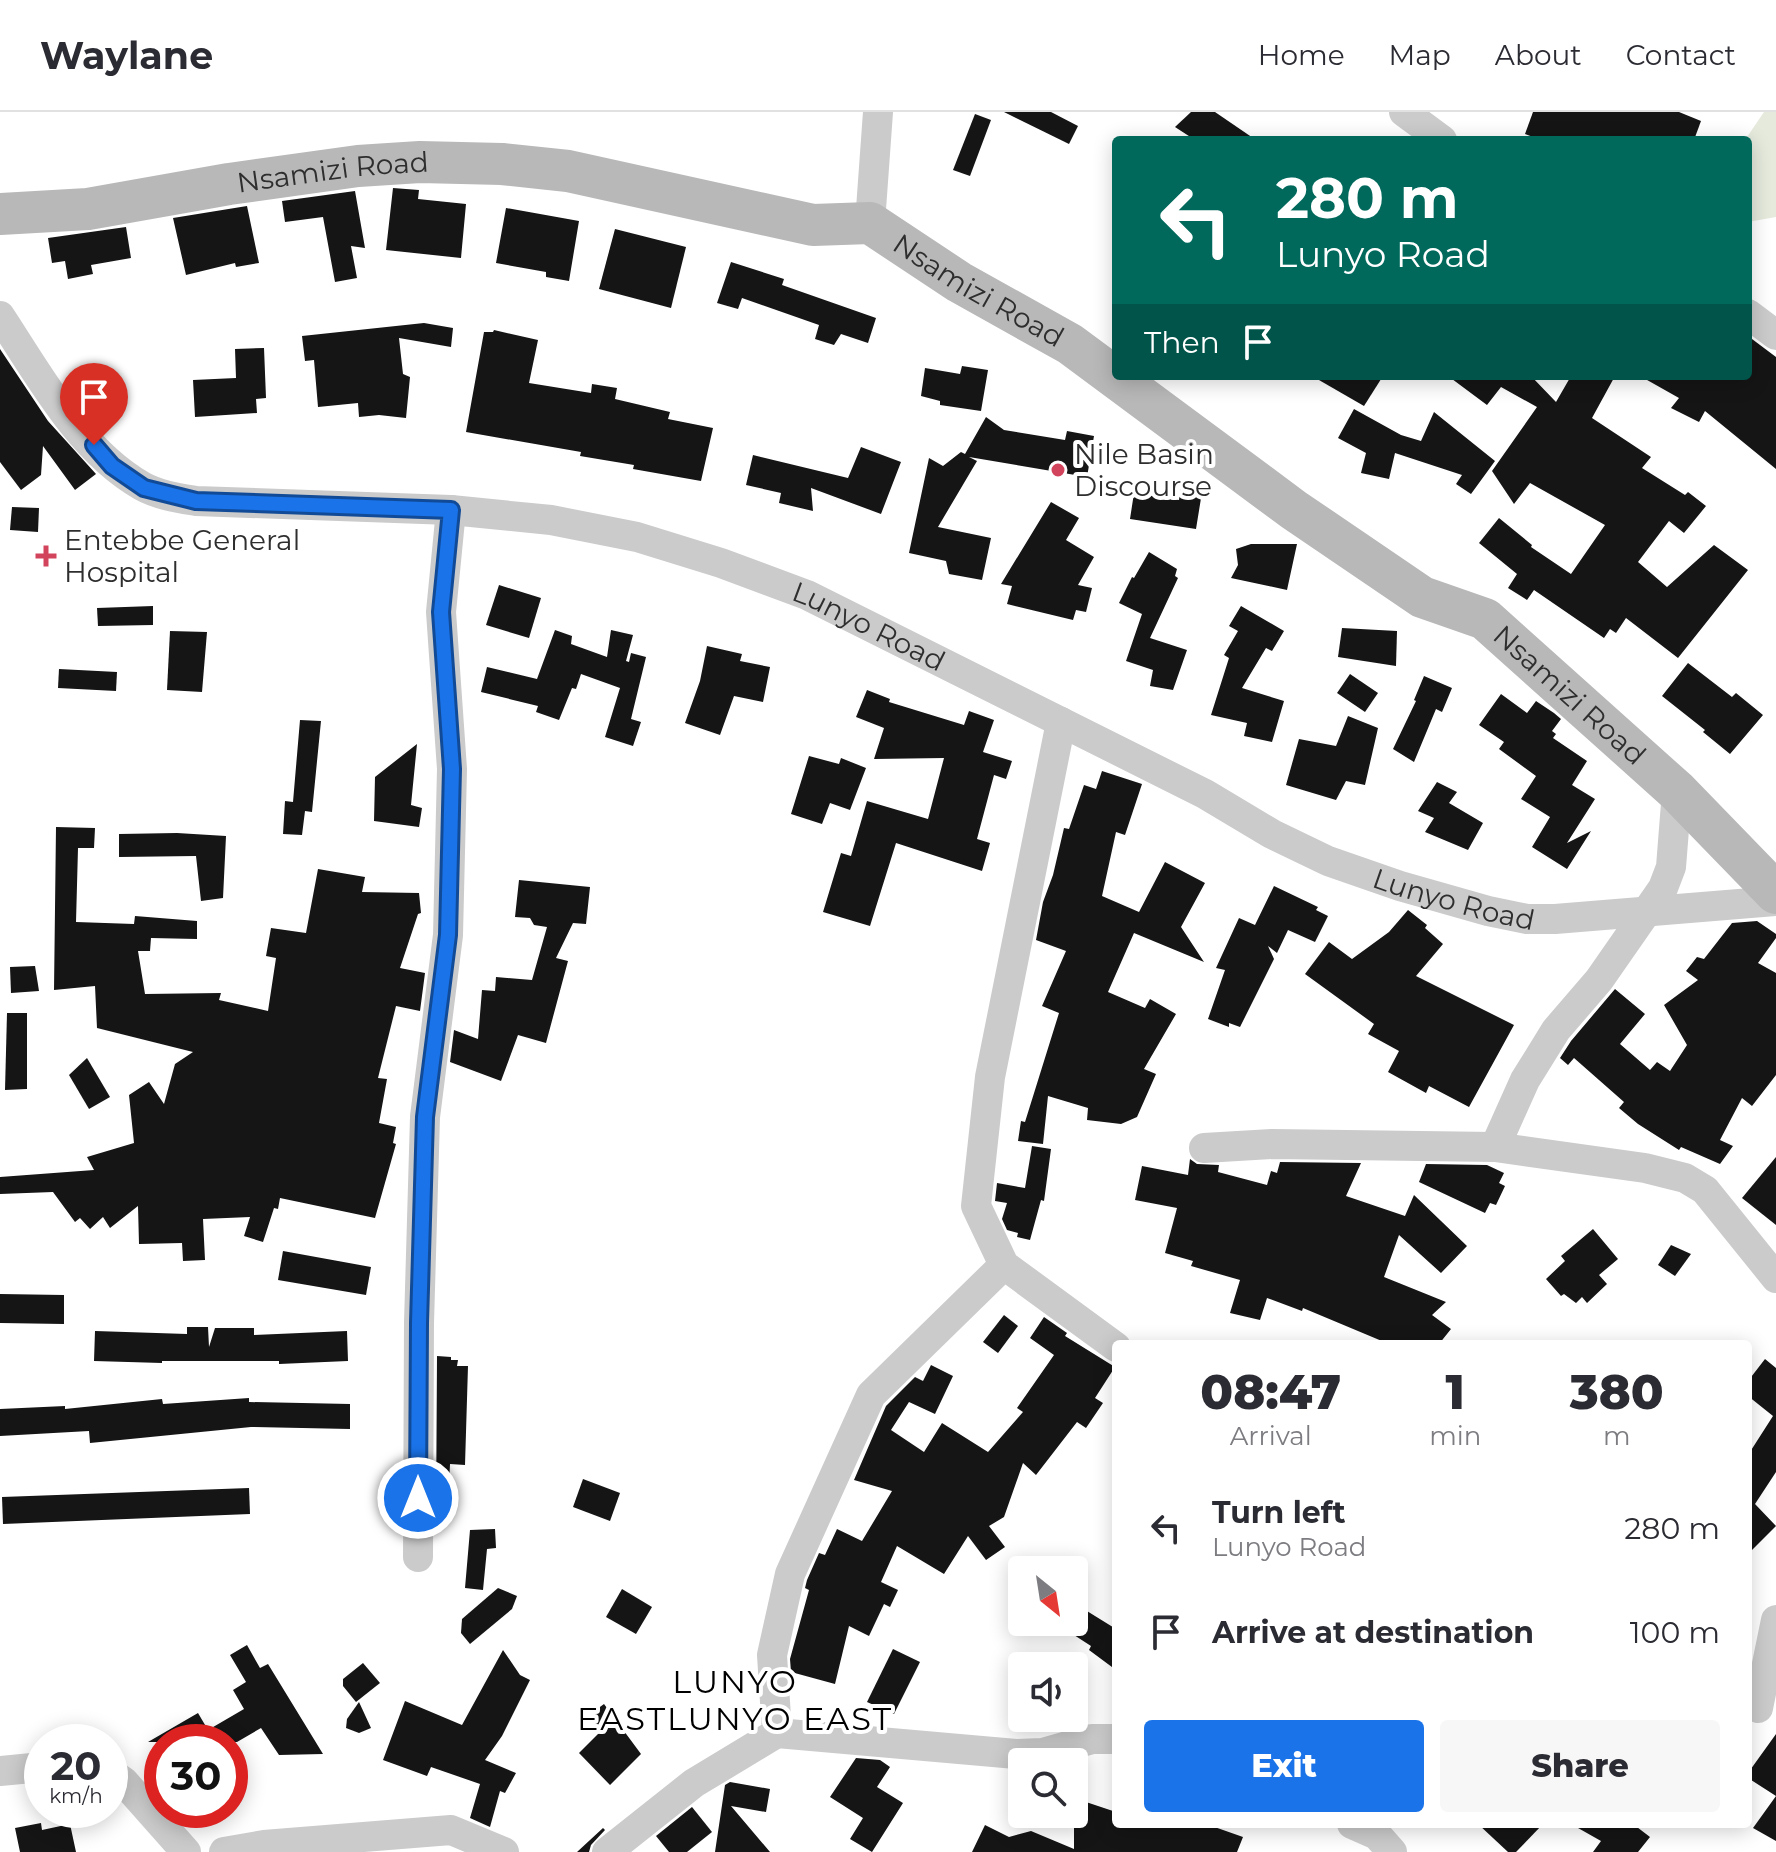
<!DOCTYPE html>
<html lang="en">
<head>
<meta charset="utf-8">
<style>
	body { margin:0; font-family:Montserrat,sans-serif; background:#f7f7f7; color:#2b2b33; height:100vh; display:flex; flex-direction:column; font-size:30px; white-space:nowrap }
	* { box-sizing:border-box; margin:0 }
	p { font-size:26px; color:#7c7c81 }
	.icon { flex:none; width:44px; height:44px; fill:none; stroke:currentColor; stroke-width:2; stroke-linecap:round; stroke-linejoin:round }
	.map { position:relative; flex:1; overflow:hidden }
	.details { position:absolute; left:1112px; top:1228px; width:640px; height:488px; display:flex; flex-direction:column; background:#fff; border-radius:8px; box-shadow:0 4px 20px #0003 }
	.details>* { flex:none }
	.guide { position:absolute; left:1112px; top:24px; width:640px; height:244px; border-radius:8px; box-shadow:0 4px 20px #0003; background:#00695c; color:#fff; overflow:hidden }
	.needle { width:52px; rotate:150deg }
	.fabs { position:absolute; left:1008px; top:1444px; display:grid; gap:16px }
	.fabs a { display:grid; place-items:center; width:80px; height:80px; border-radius:8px; background:#fff; box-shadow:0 4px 20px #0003; font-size:40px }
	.speed { position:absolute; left:24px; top:1612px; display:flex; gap:16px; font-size:40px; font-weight:700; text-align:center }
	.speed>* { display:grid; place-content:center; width:104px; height:104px; border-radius:50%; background:#fff; box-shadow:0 4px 20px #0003; line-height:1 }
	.speed small { font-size:20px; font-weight:400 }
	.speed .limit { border:12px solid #d22; background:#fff; color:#111 }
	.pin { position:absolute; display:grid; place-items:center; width:68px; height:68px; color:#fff; margin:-82px -34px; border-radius:50% 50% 50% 0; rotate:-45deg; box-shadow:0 0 8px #0007 }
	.pin .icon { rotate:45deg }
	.me { position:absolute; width:88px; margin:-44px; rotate:0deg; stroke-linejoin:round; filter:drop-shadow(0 0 6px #0008) }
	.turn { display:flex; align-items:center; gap:28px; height:168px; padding:0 32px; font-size:36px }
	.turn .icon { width:104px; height:104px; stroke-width:2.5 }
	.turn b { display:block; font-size:56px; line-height:68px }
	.then { display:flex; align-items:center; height:76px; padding:0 32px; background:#0003; gap:16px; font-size:30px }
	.eta { display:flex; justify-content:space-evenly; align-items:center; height:136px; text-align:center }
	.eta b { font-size:48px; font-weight:800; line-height:56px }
	.button { display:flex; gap:16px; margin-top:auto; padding:16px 32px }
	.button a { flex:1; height:92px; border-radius:8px; background:#1a73e8; color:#fff; font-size:32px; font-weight:800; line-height:92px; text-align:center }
	.button a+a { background:#f7f7f7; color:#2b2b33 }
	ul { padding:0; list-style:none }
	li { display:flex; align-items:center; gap:24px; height:104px; padding:0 32px }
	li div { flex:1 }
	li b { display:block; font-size:30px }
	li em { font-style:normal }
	header { display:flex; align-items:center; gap:48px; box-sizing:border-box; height:112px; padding:0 40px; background:#fff; border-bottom:2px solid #e1e1e2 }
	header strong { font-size:38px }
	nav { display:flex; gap:44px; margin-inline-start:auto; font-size:28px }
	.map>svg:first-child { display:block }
</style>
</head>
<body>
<header>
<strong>Waylane</strong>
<nav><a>Home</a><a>Map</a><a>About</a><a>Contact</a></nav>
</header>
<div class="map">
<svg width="1776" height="1740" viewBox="0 0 1776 1740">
	<rect width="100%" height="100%" fill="#fff"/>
	<path fill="#e5eadd" d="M1764,0h12v105l-28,5v-82h-3z"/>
	<g fill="#151515">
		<path d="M1004,0h47l27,14 -9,18z"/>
		<path d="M1191,0h24l41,28h-61l-20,-13z"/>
		<path d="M1533,0h146l22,9 -7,19h-153l-16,-6z"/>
		<path d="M975,2l16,6 -21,56 -17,-6z"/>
		<path d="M393,76l26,2 -1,9 48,5 -5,54 -75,-8z"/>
		<path d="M355,79l10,57 -14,-2 6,32 -22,4 -12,-65 -38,5 -3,-21z"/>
		<path d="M247,94l12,57 -23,4 -1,-4 -49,12 -13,-57z"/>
		<path d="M506,96l73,13 -10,60 -23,-4v-5l-50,-9z"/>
		<path d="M126,115l5,31 -40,7 2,9 -25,5 -3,-18 -13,2 -4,-25z"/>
		<path d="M615,117l71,18 -15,61 -72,-19z"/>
		<path d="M731,150l53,17 -2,6 94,33 -8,25 -27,-9 -7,11 -19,-6 4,-14 -77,-27 -4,11 -21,-6z"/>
		<path d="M424,211l29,5 -2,19 -52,-9 4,36 7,3 -4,41 -27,-3 -20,2 -1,-14 -40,4 -4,-47 -9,1 -3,-25z"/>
		<path d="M494,218l44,10 -9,43 62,10 1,-9 25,4 -2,11 55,13 -2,7 45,9 -12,53 -68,-12 1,-4 -54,-9 1,-4 -115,-20 18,-100h9z"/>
		<path d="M1748,224l28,21v112l-71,-58 -6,11 -28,-14 8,-10 -39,-22h108z"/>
		<path d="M264,236l2,50 -10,1 1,14 -62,4 -2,-37 43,-2 -1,-29z"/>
		<path d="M0,237l48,72 48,53 -21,16 -32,-44 -2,29 -20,15 -21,-28z"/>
		<path d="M962,254l26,4 -7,41 -41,-6v-4l-19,-5 4,-28 35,6z"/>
		<path d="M1312,264h71l-19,30z"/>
		<path d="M1448,264h83l25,26 15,-26h44l-23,42 59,39 -9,11 43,27 3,-3 18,14 -22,27 -15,-12 -31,41 29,25 47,-42 34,25 -70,88 -52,-40 -10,15 -6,-4 -6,9 -70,-48 -7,10 -19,-12 9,-14 -38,-31 20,-25 33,27 -1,2 40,27 34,-49 -75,-42 -16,21 -22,-33 45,-64 -36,-20 -14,18z"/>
		<path d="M1354,297l47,26 20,6 13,-29 61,49 -24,33 -15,-10 6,-9 -67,-22 -6,26 -28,-6 5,-20 -28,-15z"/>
		<path d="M986,305l18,13 61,10 2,-9 27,5 -7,41 -118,-20 8,4 -39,66 53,11 -9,42 -33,-6 -3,-13 -37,-8 20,-95 14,8 18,-14 4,2z"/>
		<path d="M861,335l40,15 -20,52 -70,-26 2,23 -34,-8 2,-10 -35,-8 7,-30 95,23z"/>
		<path d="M1181,371l22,3 -7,43 -66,-10 4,-26 45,7z"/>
		<path d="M1051,390l28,16 -13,22 28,17 -16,28 14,3 -6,24 -10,-2 -3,10 -66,-16 5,-18 -11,-2z"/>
		<path d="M12,395l27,1 -1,24 -28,-2z"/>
		<path d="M1251,432h46l-10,46 -56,-12 7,-13 -2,-16z"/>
		<path d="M1149,440l28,17 -2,7 3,2 -28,60 37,12 -14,40 -23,-4 3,-16 -27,-9 16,-47 -23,-11 13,-26 2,1z"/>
		<path d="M499,473l42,13 -12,40 -43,-13z"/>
		<path d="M153,494v19l-55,1 -1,-18z"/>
		<path d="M1241,494l43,25 -12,20 -6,-3 -24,40 42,13 -12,41 -28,-6 3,-13 -36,-8 18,-57 -5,-3 14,-24 -9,-5z"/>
		<path d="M1342,516l55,3 -1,35 -58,-9z"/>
		<path d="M555,518l17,6 -1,8 36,13 4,-27 22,5 -7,26 3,1 2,-9 15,4 -15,62 10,3 -8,24 -28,-9 15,-49 -39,-14 -5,15 -4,-1 -13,32 -23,-8 2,-6 -57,-14 6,-25 50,12z"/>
		<path d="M170,519l37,1 -5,60 -35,-2z"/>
		<path d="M707,534l35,8 -2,7 30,6 -7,35 -29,-6 -14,39 -35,-12 15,-42z"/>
		<path d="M1688,551l44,34 4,-4 27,22 -33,39 -27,-22 2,-2 -43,-34z"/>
		<path d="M59,557l58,3 -1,19 -58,-3z"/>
		<path d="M1350,562l28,19 -13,19 -28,-19z"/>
		<path d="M1424,564l28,12 -10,24 -6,-3 -22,53 -21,-13 23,-48 -2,-1z"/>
		<path d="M867,578l23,9 -1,3 75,23 5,-14 25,9 -11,32 29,9 -6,18 -12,-4 -17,64 13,4 -8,28 -86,-28 -26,83 -47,-14 18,-59 10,3 16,-55 61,18 16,-61 -70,1 10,-31 -28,-11z"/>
		<path d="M1501,582l26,19 9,-12 18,12 7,6 -9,12 4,3 -3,4 34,23 -15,24 23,14 -28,44 24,-12 -24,38 -35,-22 18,-30 -29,-18 15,-23 -37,-27 5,-7 -25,-17z"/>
		<path d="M1348,604l30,12 -13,57 -19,-4 -10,19 -50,-15 13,-46 37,7z"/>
		<path d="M300,608l21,1 -9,91 -7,-1 -3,24 -19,-1 2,-33 8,1z"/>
		<path d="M417,632l-6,61 11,3 -3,19 -45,-6 1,-44z"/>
		<path d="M809,644l30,8 2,-6 25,10 -16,42 -20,-7 -8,21 -31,-10z"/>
		<path d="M1102,659l40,13 -17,51 -9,-3 -14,64 37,16 26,-50 40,21 -24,44 23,35 -70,-29 -26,59 37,16 5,-9 26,15 -32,55 12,5 -19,43 -16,7 -34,-4 1,-12 -40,-12 -5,48 -25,-3 3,-20 4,1 34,-109 -17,-7 24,-55 -30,-11 7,-38 10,-27 11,-47 5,1 15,-44 12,4z"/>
		<path d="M1437,670l20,10 -8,11 34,20 -15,27 -43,-18 9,-14 -16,-7z"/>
		<path d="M56,715l39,1 -1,20h-16l-2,74 58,2 1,-8 62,5v18l-46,-1 -1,13h-12l7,43 76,-1 -2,7 49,11 8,-53 -10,-2 5,-28 35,5 12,-64 47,8 -3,15 57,1 2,20 -3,1 -18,54 25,5 -5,38 -24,-5 -18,72 9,1 -8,44 17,4 -3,16 3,1 -21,74 -95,-20 -2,11 -4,-1 -11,34 -19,-6 6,-19 -47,2 2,41 -22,1 -1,-18 -43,1 -1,-38 -28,22 -7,-11 -13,12 -10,-11 -5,4 -22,-30 -53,2v-17l94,-7 -7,-13 47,-14 -5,-48 20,-13 15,22 11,-40 18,-12 -96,-24 -2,-42 -41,4z"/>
		<path d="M177,721l49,3 -3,62 -22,3 -5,-45 -77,1v-23z"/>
		<path d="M519,768l71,7 -4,37 -13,-1 -17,35 12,3 -22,82 -28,-8 -17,46 -51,-19 4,-32 24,9 4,-49 13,1 1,-14 36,3 15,-53 -13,-2 -4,-7 -15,-1z"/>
		<path d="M1274,774l44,21 -2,3 12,6 -13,26 -27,-12 -11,23 -9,-7 6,13 -34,68 -11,-4v4l-21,-8 17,-49 -9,-2 23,-50 16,7z"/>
		<path d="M1408,798l19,15 -2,3 18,16 -27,32 98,49 -45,82 -40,-21 -3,7 -38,-21 11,-21 -31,-17 6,-10 -69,-50 24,-32 23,17 37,-27z"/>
		<path d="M1757,809l19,13v4l-18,25 18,10v102l-24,31 -10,-8 -22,42 13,6 -13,18 -39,-17 -2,3 -41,-26 -19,-16 5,-6 -50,-44 -6,7 -8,-7 11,-17 44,-52 30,25 -25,30 30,26 7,-8 13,9 17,-26 -23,-40 34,-25 -12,-9 11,-14 7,2 28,-36z"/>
		<path d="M35,854l4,25 -28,2 -1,-26z"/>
		<path d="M7,901h20v76l-22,1z"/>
		<path d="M87,946l23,39 -21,12 -20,-34z"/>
		<path d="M1032,1034l19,3 -7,52 -3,-1 -11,40 -13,-3 1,-4 -11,-3 -5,-11 5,-16 -12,-2 2,-18 28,5z"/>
		<path d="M1776,1045v68l-34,-27z"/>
		<path d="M1190,1047l7,5 22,1 -1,7 49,13 4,-14 6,2 3,-11 81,1 -15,33 59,20 9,-21 53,51 -26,27 -42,-38 -15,42 62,25 -14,13 19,14 -12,15h-50l-86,-36 -1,3 -35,-13 -7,22 -30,-7 10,-33 -49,-14 2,-5 -28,-8 12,-45 -42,-8 7,-34 46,9z"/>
		<path d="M1426,1052l61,1 17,8 -5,10 6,3 -9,19 -6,-2 -5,10 -66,-31z"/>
		<path d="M1593,1117l25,30 -19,16 8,9 -20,19 -5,-6 -6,6 -12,-9 -3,2 -15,-17 19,-18 -4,-5z"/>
		<path d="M1671,1133l20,9 -16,22 -17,-11z"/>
		<path d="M283,1139l88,16 -5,28 -88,-15z"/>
		<path d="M0,1182l64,1v29l-64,-1z"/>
		<path d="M1004,1203l14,11 -20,27 -15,-11z"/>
		<path d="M1044,1205l23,16 -2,3 50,31 -20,31 8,5 -17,25 -9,-6 -41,53 -13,-12 -19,54 -15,9 16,21 -19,13 -18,-24 -24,38 -47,-28 -16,36 17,8 -8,17 -6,-3 -15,32 -20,-10 -14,58 -44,-12 -1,-13 19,-69 -4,-2 2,-8 12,-27 6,2 12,-26 25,12 30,-50 -38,-11 32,-74 29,-29 8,4 8,-16 22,11 -18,38 -26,-12 -18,28 33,22 18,-29 46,29 35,-40 -6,-4 37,-53 -24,-17z"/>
		<path d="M187,1215h21l1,20 6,-19h39v7l93,-4 1,30 -69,3v-3h-117v2l-68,-2 1,-30 92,3z"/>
		<path d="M437,1244l14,1v3h7l-1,6h11l-3,99 -15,-1 -3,58 -11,-1z"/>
		<path d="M1765,1247l11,9v104l-21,32 21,22 -28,28v-99l25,-39 -25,-20v-15z"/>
		<path d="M249,1286v4l101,2v25l-99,-2 -161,16 -1,-12 -89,5v-27l65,-3v3l97,-10 1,5z"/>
		<path d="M583,1367l37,14 -10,28 -37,-14z"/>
		<path d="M249,1376l1,26 -247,10 -1,-27z"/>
		<path d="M495,1417l1,19 -9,1 -4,41 -18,-2 5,-58z"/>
		<path d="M498,1476l19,8 -5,13 -42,35 -9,-11 1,-14z"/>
		<path d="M622,1477l30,18 -16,27 -30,-17z"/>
		<path d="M1074,1491l42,26v41l-27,-20 2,-4 -17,-11z"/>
		<path d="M247,1533l13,23 8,-4 55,90 -44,1 -18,-27 -24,14h-89l50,-29 10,17 36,-21 -11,-19 13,-8 -16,-27z"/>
		<path d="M893,1537l27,13 -26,52 -27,-12z"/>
		<path d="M503,1538l17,25 10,5 -28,56 -17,24 31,13 -11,20 -5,-2 -10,36 -20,-9 10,-34 -49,-17 -4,9 -44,-16 22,-59 57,24z"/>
		<path d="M363,1551l17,20 -24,19 -13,-16v-7z"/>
		<path d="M359,1590l12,26 -12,5 -13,-5 1,-9z"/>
		<path d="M604,1592l37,50 -31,31 -31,-32 22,-22 -12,-16z"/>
		<path d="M1776,1622v107l-23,-13 23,-32 -28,-18v-5z"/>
		<path d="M856,1646l24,2 10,7 -13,20 26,16 -31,49 -22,-13 13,-21 -33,-21z"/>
		<path d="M730,1670l40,7 -4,23 -35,-6 39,46h-55l10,-67z"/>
		<path d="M1074,1686l42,14v12h90l37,13 -6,15h-265l13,-27 24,12 22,-6 43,18z"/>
		<path d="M692,1695l20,25 -25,20h-18l-13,-16z"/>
		<path d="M41,1711l1,7 28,-6 6,28h-56l-5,-24z"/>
		<path d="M1478,1712h65l-27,28h-8z"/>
		<path d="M1571,1712h62l17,13 -12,15h-45l8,-11z"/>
		<path d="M603,1716l2,2 -14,15 -2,7h-12z"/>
	</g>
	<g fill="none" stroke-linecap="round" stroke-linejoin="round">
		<g stroke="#cbcbcb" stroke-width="30">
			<path d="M1404,0l38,28"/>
			<path d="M870,111l8,-111"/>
			<path d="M1748,202l28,21"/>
			<path id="s1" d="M0,204c39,59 79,134 142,170 16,9 36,12 54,15l255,9 100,10 86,17 84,26 86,32 398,199 67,40 56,27 72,25 88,25 39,8h28l221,-18"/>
			<path d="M1061,610l-71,355 -14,129 28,59 112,82"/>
			<path d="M1495,1035l30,-67 31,-50 43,-50 64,-92 8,-21 6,-76"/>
			<path d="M1204,1036l68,-4 223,3 150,21 40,10 20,12 71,88"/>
			<path d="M418,1445l1,-234 6,-206 23,-182 4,-166 -11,-157 10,-102"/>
			<path d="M1758,1596l18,-88"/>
			<path d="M777,1621l239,21 27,-1 49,-14h24"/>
			<path d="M0,1659l42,-4"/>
			<path d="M110,1660l14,10 62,70"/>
			<path d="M1352,1712l25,11 15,17"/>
			<path d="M224,1740l40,-7 187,-15 53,22"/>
			<path d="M607,1740l87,-69 83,-50 -5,-78 18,-81 81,-179 133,-130"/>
		</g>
		<path stroke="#b8b8b8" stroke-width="42" id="s2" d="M0,102l88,-5 141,-25 129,-18 62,-4 82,2 66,7 245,54 57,-2 89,59 111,62 224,166 128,87 63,22 192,172 99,102"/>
	</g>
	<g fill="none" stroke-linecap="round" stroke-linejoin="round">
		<defs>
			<path id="route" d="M94,333l18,21 32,22 52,13 255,9 -10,102 11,157 -4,166 -23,182 -6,206 -1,175"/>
		</defs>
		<use href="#route" stroke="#114b97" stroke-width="20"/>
		<use href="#route" stroke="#1a73e8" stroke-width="14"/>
	</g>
	<g fill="#d2445b" stroke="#fff" stroke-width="3">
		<circle cx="1058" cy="358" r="8"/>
		<path d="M42 432h8v8h8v8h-8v8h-8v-8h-8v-8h8z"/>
	</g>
	<g text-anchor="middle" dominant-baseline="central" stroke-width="8" stroke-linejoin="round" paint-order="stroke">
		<g font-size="28" fill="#2e2e2e" stroke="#fff">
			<text stroke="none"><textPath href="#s2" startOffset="336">Nsamizi Road</textPath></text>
			<text stroke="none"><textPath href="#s2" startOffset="1008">Nsamizi Road</textPath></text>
			<text stroke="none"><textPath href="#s1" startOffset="972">Lunyo Road</textPath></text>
			<text stroke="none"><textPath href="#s2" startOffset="1728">Nsamizi Road</textPath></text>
			<text stroke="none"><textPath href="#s1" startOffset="1620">Lunyo Road</textPath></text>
		</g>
		<g font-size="28" fill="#2e2e2e" stroke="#fff" text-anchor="start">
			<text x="1074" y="342">Nile Basin<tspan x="1074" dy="32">Discourse</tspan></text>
			<text x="64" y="428">Entebbe General<tspan x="64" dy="32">Hospital</tspan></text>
		</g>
		<g font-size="32" letter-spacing="2" fill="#000" stroke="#fff">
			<text x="735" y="1569">LUNYO<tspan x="735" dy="37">EASTLUNYO EAST</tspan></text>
		</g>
	</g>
</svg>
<div class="fabs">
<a><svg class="needle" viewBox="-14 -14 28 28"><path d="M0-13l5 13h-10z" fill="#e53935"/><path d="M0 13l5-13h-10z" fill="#7c7c81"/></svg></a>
<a><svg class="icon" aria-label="sound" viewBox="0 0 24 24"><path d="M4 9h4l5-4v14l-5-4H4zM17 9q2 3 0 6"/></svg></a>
<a><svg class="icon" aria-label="search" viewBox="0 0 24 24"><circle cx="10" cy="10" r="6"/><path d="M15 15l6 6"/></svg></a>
</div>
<div class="speed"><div>20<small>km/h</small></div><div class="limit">30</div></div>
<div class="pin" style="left:94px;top:333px;background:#d93025"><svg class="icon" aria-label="arrive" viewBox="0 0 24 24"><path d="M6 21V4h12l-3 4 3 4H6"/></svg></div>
<svg class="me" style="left:418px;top:1386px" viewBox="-20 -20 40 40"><circle r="17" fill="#1a73e8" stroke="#fff" stroke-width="3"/><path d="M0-11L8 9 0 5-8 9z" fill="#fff"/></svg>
<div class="guide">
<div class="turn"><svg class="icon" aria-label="left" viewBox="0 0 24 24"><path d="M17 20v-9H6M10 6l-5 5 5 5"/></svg><div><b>280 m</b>Lunyo Road</div></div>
<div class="then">Then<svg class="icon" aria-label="arrive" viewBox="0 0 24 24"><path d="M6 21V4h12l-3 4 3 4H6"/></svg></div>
</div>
<section class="details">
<div class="eta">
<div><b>08:47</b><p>Arrival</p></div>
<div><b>1</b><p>min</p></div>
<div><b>380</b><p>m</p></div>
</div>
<ul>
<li><svg class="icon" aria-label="left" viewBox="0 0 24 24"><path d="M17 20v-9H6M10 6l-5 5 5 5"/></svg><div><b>Turn left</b><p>Lunyo Road</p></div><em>280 m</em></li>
<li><svg class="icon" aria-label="arrive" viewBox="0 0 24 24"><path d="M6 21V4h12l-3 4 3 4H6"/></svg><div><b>Arrive at destination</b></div><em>100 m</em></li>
</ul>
<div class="button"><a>Exit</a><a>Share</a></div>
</section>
</div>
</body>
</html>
